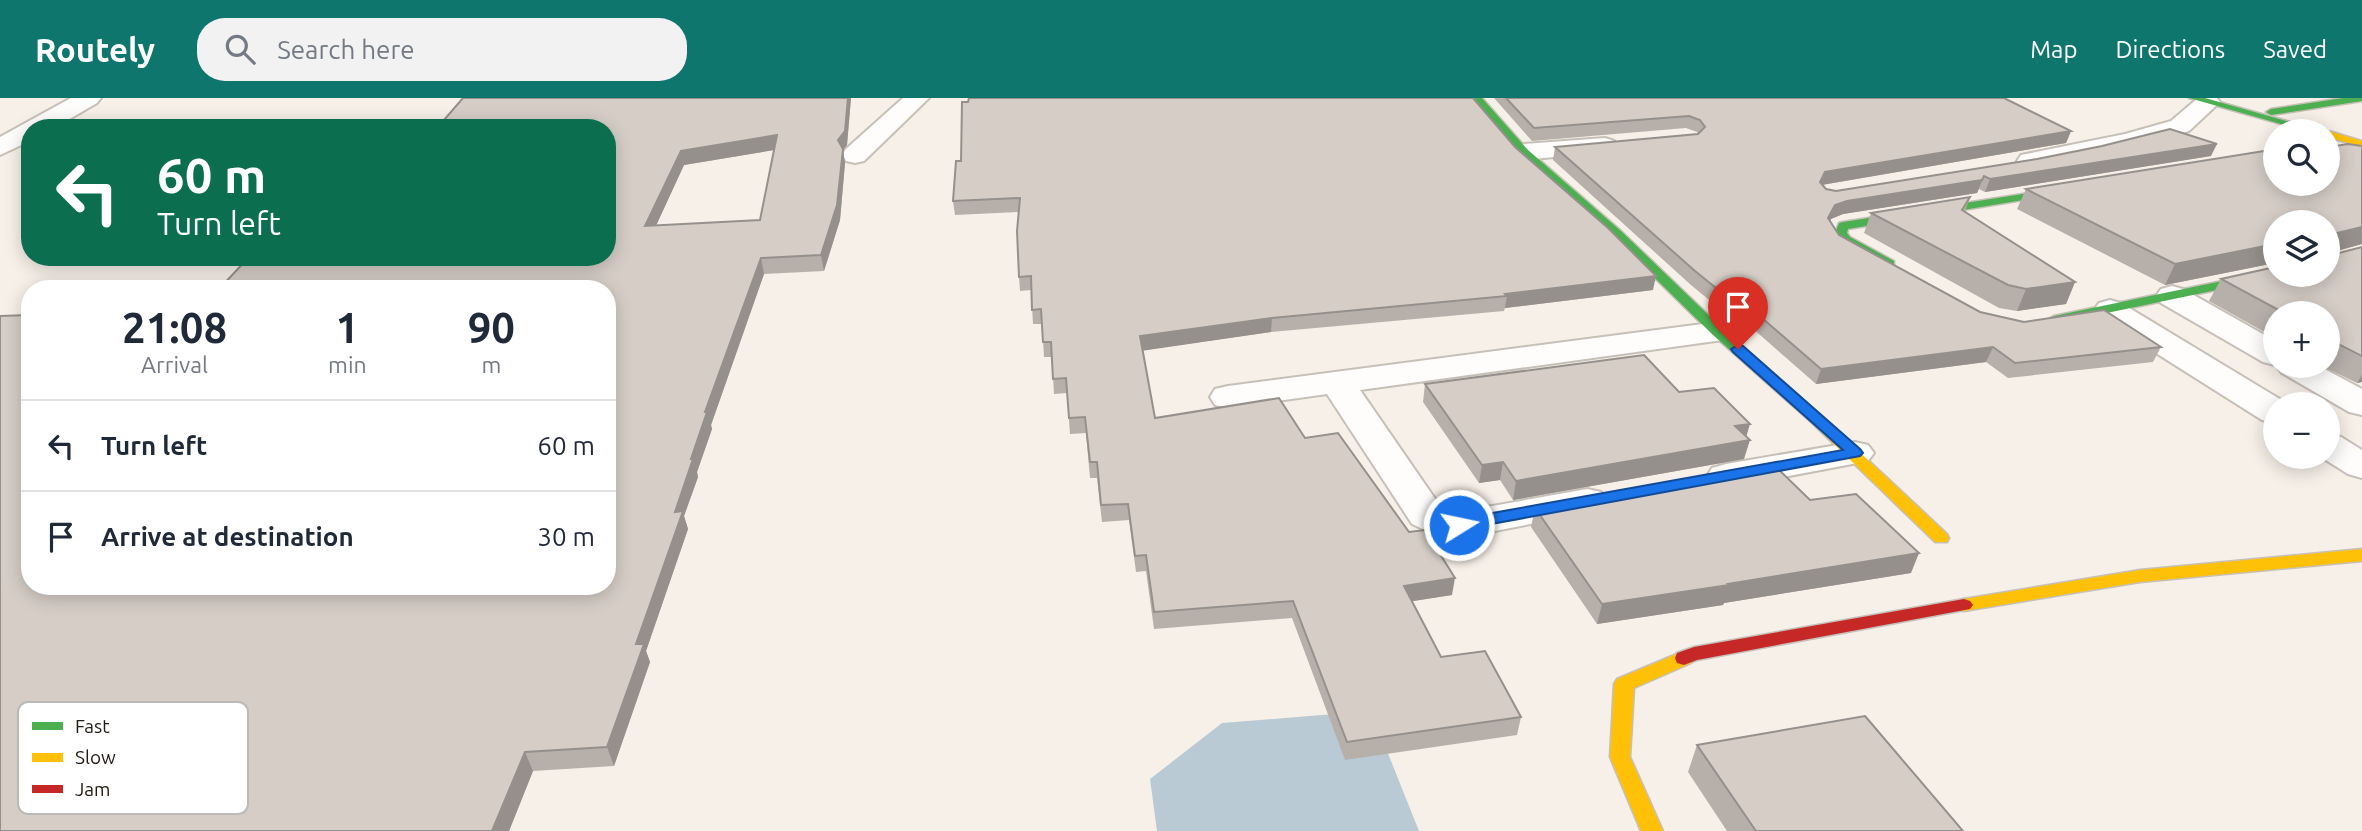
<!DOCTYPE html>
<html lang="en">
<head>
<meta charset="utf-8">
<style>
	body { margin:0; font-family:Ubuntu,sans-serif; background:#f2f2f3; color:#1f2937; height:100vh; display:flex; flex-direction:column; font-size:26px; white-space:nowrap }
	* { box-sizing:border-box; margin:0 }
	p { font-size:23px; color:#747a83 }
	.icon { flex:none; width:38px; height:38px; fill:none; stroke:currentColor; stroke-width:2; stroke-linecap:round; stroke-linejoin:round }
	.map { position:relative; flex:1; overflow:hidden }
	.panel { position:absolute; left:21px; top:182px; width:595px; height:315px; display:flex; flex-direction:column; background:#fff; border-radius:28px; box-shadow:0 4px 18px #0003 }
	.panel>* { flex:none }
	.guide { position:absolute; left:21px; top:21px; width:595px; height:147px; border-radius:28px; box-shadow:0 4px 18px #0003; background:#0b6e4f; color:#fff; overflow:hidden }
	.tools { position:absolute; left:2263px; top:21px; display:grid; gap:14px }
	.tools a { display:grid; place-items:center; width:77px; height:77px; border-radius:50%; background:#fff; box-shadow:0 4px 18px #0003; font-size:35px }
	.pin { position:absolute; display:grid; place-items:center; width:60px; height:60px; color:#fff; margin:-72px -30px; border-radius:50% 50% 50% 0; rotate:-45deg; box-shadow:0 0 7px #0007 }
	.pin .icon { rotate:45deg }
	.me { position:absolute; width:77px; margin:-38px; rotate:80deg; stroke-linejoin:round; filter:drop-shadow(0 0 5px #0008) }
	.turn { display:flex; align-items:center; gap:24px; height:147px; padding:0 21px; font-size:32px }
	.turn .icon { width:91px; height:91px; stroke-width:2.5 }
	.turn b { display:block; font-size:49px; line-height:60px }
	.eta { display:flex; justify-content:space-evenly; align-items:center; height:119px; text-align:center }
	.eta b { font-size:42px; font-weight:700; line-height:49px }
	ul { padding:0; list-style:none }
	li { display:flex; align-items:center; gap:21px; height:91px; padding:0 21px; border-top:2px solid #e0e1e3 }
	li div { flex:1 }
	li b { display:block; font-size:26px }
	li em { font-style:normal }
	header { display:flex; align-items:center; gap:42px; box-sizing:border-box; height:98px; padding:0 35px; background:#0f766e; color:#fff }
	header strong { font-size:33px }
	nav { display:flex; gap:38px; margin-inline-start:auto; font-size:24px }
	.search { width:490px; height:63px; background:#f2f2f3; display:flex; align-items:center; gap:18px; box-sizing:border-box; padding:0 24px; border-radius:28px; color:#747a83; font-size:26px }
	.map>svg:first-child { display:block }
</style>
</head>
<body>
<header>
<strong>Routely</strong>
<div class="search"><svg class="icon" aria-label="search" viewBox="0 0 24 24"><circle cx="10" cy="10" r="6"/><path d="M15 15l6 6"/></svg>Search here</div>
<nav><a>Map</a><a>Directions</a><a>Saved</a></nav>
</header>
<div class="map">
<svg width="2362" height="733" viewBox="0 0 2362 733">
	<rect width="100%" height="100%" fill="#f7f0e9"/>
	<path fill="#b9cad5" d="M1371,613l48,120h-262l-7,-52 72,-56z"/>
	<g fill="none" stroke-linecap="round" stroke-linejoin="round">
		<defs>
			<g id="street">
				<path d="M71,0h30l-4,5 -43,25h-24v13l-30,14v-18z"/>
				<path d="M903,0h26l-65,63 -9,2 -9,-2 -4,-6 4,-6z"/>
				<path d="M2198,0h19l3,4 -31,29 -60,18 -99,20 -9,-2 -4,-6 4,-6 104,-21 46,-13z"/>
				<path d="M1605,40l9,3 4,5 -4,5 -90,9 -9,-2 -4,-6 4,-6 9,-2z"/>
				<path d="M2172,188l11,3 92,52v24l-12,-3 -102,-59 -5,-7 5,-7z"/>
				<path d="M2110,202l11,3 167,101h-13v19l-13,-3 -163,-103 -5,-7 5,-7z"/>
				<path d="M1718,224l12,3 5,7 -5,7 -370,51 80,116 19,6 128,-23 14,3 6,9 -6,9 -14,3 -128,25 -32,-7 -15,-7 -85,-130 -99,14 -13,-3 -5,-8 5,-8 13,-3z"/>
				<path d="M2277,268h42l43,23v26l-13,-3 -67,-39z"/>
				<path d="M2328,336l13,3 21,13v28l-14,-4 -27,-17h7z"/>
				<path d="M1855,344l13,3 6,8 -6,8 -142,27 -14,-4 -5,-8 5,-8 14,-4z"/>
			</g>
			<g id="fast">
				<path d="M1472,0h10l46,52 93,81 102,98 97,86 2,3 -2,3h-10l-97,-86 -100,-98 -93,-83z"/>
				<path d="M2189,0h16l117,33h-16z"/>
				<path d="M2343,0h19v3l-91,14 -5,-3 5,-3z"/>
				<path d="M2074,88l4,1v4l-230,38 -1,4 3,4 44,24v6l-4,1 -48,-25 -7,-10 4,-10 4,-1z"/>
				<path d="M2275,172v5h6l-2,2 -225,47 -7,-4 7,-4z"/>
			</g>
			<g id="slow">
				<path d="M2327,33l5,1 30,9v6l-34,-10z"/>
				<path d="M1815,316l5,1 127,119 2,4 -2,4h-12l-125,-121 -2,-3z"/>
				<path d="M2362,451v12l-222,21 -176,29 -6,-2 -3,-4 3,-4 6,-2 176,-29z"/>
				<path d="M1684,553l7,2 2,5 -2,5 -57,25 -4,69 33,74h-22l-31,-74 4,-73 3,-5z"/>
			</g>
			<path id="jam" d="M1964,501l6,2 3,4 -3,4 -273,51 -13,5 -7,-2 -2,-5 2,-5 17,-6z"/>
		</defs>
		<use href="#street" stroke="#c7c0b9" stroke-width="4"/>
		<use href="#fast" stroke="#c7c0b9" stroke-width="3"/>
		<use href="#slow" stroke="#c7c0b9" stroke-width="3"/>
		<use href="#jam" stroke="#c7c0b9" stroke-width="3"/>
		<use href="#street" fill="#fefdfc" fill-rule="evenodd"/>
		<use href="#fast" fill="#4caf50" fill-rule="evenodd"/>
		<use href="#slow" fill="#ffc107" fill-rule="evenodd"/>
		<use href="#jam" fill="#c62828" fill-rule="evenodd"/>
	</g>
	<g fill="#b7b0aa" fill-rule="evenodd">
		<path d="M463,0h388l-4,47 -4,5 2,13 -5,57 -16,51 -60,3 -53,151 1,4 -15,43 1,5 -14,39 4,13 -42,122 4,11 -36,104 -81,5 -24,60h-509l30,-245h577v-329zM774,52l-14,70 -104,5 28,-60z"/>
		<path d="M1494,0h510l67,33 -5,12 -244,42 4,4 10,2 201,-32 174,-3 -226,36 -6,-3 -2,4 -134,21 -12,5 -1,2 9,14 141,77 44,10 137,25 -8,15 -145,16 -22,-16 -170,22 -65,-57 -8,1 -52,-43 -138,-125 2,-13 143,-13 -1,-2 -11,-4 -154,13z"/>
		<path d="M968,4l547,45 138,143 -148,18 -1,3 -233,21 -128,18 12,68 150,20 147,157 -40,6 29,56 80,60 -4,18 -172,25 -53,-142 -138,11 -8,-58 -10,1 -7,-52 -27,2 -5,-44h-7l-4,-45 -16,1 -3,-41 -13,1 -2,-37h-8l-2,-33h-9l-2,-34 -11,1 -1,-14v-65l-64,3 -2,-14 8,-40z"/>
		<path d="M2362,48v98l-24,7 1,2 23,-6v135l-5,1 -35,-17h6v-53h-53v25l-66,-37 12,-22 107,-4 -53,-53v41l-110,22 -148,-76 9,-20 249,-5z"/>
		<path d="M1970,99l-5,14 110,71 -9,22 -49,7 -18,-3 -135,-75 7,-20z"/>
		<path d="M1425,286l254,8 67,45 -2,22 -231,41 -13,-20 -21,3 -56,-81z"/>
		<path d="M1810,402l101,73 -187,30 -1,2 -126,19 -66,-97 4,-19z"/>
		<path d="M1697,647l266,86h-236l-39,-59z"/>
	</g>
	<g fill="#95908b">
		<path d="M848,0h3l-4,47 -4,5 2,13 -5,57 -16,51 -3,-16 17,-115z"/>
		<path d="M2071,33l-5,12 -245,42 -1,-3 5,-10z"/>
		<path d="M777,37l3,14 -96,16 -35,76 -4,-15 36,-75z"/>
		<path d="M2217,46l-6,12 -226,36 5,-13z"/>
		<path d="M1984,78l-7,17 -134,21 -12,5 -7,13 4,-14 7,-13 12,-4z"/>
		<path d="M2362,129v17l-34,9 9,-20z"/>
		<path d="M2275,146v19l-110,22 10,-21z"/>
		<path d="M761,160l3,16 -53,151 1,4 -15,43 1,5 -14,39 4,13 -42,122 4,11 -36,104 -7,-19 29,-103 39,-132 30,-100z"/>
		<path d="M1656,178l-3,14 -148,18 2,-12 -2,-2z"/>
		<path d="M2075,184l-9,22 -49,7 9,-22z"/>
		<path d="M1755,214l-4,15 -8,1 4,-15z"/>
		<path d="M1272,220l-1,14 -130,19 -1,-15z"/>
		<path d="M1993,249l-7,15 -170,22 5,-15z"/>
		<path d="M2362,277v7l-5,1z"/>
		<path d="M1750,326l-5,17 5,-1 -6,19 -231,41 3,-19 219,-55z"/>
		<path d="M1503,364l-3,18 -21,3 3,-18z"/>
		<path d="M1919,455l-8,20 -187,30 -1,2 -126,19 5,-20z"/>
		<path d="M1455,480l-3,17 -51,8 3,-17z"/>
		<path d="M525,654l8,19 -24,60h-17z"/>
	</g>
	<g fill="#d5cdc6" stroke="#95908b" stroke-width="2" fill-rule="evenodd">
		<path d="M463,0h385l-3,33 -7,9 5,9 -6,56 -16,50 -60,3 -56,154h2l-16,47h2l-18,53 8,-1 -47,133h8l-37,103 -82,5 -33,79h-492v-515l30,-1v271h577v-297h-388l30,-32h358v-129h-170zM777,37l-17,85 -115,6 36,-75z"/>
		<path d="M969,0h504l42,49 93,81 48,48 -151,18 2,2 -235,22 -132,18 15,82 124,-20 26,40 33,-5 71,99 16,-2 30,48 -51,8 37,71 44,-6 36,66 -174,25 -54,-141 -139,11 -8,-57 -11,1 -7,-52 -27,1 -4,-43h-7l-5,-45 -16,1 -3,-40 -13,1 -2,-37h-8l-2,-33 -9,1 -1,-34 -12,1 -2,-46 3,-33 -67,3 3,-40h5l1,-59h6z"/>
		<path d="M1506,0h498l67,33 -246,41 -5,10 6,7 10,2 201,-32 65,-13 68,-17 47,15 -227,35 -6,-3 -2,4 -135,21 -12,4 -7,13 11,17 141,77 44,10 80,-12 57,37 -146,16 -22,-16 -172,22 -66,-57 -8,1 -52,-42 -140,-124 143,-13 7,-7 -5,-7 -11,-4 -155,12z"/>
		<path d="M2348,46l14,2v81l-25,6 2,20 23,-6v109l-34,-17v-26h-44l-63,-34 54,-12v8h53v-53h-53v22l-100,20 -149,-75 238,-38 11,4v29h53v-37z"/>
		<path d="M1970,99l-8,13 113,72 -49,7 -18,-4 -137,-72z"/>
		<path d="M1644,257l35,37 35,-4 36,36 -15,2 15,14 -234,41 -13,-19 -21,3 -57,-81z"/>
		<path d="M1773,366l37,36 46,-6 63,59 -191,31 1,1 -127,19 -67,-96z"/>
		<path d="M1865,618l98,115h-207l-59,-86z"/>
	</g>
	<path fill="#1a73e8" stroke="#114b97" stroke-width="2" d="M1738,247l5,1 117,103 3,4 -3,3 -401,74 -9,-5 9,-6 384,-69 -110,-98 -2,-3z"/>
	<rect x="18" y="604" width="230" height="112" rx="10" fill="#fff" stroke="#bcbab8" stroke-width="2"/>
	<rect x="32" y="624" width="31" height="8" fill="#4caf50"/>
	<rect x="32" y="655" width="31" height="9" fill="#ffc107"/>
	<rect x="32" y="687" width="31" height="8" fill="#c62828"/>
	<g font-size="19" fill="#211a12">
		<text x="75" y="635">Fast</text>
		<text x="75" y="666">Slow</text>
		<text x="75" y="698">Jam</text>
	</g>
</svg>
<div class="tools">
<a><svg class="icon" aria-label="search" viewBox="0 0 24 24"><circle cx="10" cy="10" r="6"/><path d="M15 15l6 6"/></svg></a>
<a><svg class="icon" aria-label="layers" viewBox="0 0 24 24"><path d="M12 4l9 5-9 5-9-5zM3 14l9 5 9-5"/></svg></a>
<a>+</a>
<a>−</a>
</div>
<div class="pin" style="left:1738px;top:251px;background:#d93025"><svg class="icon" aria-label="arrive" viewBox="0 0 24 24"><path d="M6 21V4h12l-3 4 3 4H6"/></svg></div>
<svg class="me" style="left:1459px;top:427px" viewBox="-20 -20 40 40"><circle r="17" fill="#1a73e8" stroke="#fff" stroke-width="3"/><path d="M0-11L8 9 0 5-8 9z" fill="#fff"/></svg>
<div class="guide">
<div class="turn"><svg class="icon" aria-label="left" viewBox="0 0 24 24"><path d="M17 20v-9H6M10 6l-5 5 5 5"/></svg><div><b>60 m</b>Turn left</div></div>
</div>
<section class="panel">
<div class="eta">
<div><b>21:08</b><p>Arrival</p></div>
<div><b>1</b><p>min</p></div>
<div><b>90</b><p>m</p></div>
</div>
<ul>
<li><svg class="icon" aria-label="left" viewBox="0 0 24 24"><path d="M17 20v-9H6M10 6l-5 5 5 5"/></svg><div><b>Turn left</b></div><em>60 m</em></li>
<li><svg class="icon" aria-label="arrive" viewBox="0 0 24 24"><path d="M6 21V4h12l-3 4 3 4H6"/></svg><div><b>Arrive at destination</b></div><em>30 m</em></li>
</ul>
</section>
</div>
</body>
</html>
